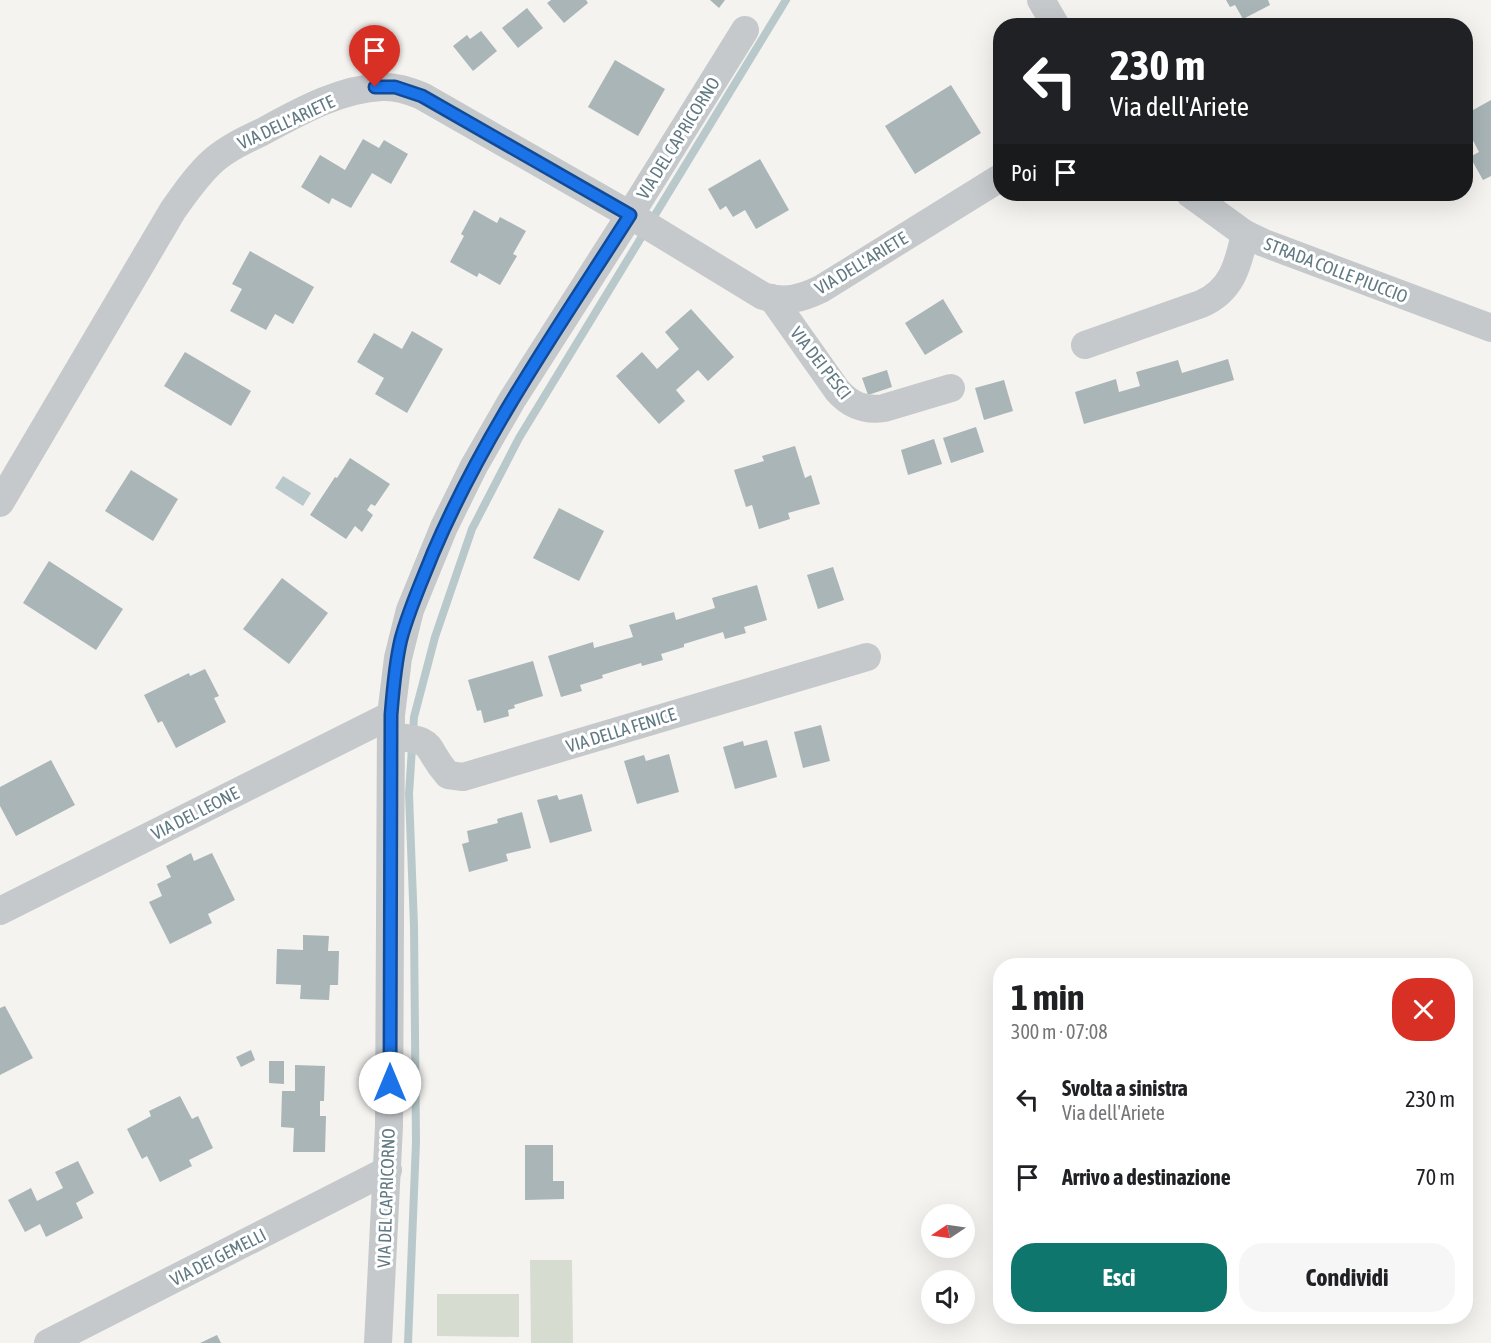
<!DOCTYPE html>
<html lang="it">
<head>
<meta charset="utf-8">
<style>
	body { margin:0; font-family:"Asap Condensed",sans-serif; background:#f6f6f6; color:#202124; height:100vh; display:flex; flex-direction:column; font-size:22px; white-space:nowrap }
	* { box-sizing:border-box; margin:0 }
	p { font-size:20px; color:#757577 }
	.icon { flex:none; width:33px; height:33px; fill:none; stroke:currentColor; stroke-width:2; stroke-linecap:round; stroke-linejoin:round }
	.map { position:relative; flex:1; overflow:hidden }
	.drawer { position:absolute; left:993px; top:958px; width:480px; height:366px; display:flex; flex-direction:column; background:#fff; border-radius:24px; box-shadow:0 6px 24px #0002 }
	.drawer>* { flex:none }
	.guide { position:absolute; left:993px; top:18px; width:480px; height:183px; border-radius:24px; box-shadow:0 6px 24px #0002; background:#202124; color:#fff; overflow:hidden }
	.needle { width:39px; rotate:257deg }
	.fabs { position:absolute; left:921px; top:1204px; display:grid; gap:12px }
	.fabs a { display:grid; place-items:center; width:54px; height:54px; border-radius:50%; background:#fff; box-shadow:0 6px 24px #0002; font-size:30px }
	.pin { position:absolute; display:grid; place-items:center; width:51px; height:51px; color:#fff; margin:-62px -26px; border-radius:50% 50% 50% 0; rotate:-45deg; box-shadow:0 0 6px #0007 }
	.pin .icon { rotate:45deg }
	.me { position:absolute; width:66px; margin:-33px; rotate:0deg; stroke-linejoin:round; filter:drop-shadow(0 0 4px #0008) }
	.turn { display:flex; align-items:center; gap:21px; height:126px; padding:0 18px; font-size:27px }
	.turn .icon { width:78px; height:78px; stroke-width:2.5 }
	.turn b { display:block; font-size:42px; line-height:51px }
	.then { display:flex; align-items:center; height:57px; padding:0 18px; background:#0003; gap:12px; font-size:22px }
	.round { display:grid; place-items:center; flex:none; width:63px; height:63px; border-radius:24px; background:#f6f6f6 }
	.overview { display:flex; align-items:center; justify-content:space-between; height:102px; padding:0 18px }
	h1 { font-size:36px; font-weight:700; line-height:45px }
	.action { display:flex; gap:12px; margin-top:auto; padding:12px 18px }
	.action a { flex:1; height:69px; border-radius:24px; background:#0f766e; color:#fff; font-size:24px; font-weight:700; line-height:69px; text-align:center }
	.action a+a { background:#f6f6f6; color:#202124 }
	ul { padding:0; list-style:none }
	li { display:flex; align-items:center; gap:18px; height:78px; padding:0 18px }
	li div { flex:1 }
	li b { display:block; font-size:22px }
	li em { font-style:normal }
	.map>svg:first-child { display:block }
</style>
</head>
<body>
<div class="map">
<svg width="1491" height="1343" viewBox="0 0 1491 1343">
	<rect width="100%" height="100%" fill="#f4f3ef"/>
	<g fill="#d6dccf">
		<path d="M530,1260h42l1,83h-42z"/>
		<path d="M437,1294h82v43l-82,-1z"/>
	</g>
	<path fill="#b9c9cb" d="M283,476l28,17 -8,13 -28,-18z"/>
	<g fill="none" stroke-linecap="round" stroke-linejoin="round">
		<path stroke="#b9c9cb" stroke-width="8" d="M408,1343l8,-201 -2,-216 -5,-132 5,-77 21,-80 37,-108 47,-91 267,-438"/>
	</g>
	<g fill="#a9b5b7">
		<path d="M551,0h35l2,3 -24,20 -17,-20z"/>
		<path d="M710,0h15l-6,8z"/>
		<path d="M1226,0h42l2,5 -27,14 -8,-14 -5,2z"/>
		<path d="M527,8l16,20 -25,20 -16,-20z"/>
		<path d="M481,31l16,20 -24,20 -20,-25 14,-11 3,4z"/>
		<path d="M615,60l50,29 -27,47 -50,-29z"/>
		<path d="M951,85l30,48 -66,41 -30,-48z"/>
		<path d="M1491,100v76l-8,4 -13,-23 9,-5 -13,-25v-13z"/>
		<path d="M363,139l16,9 5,-8 24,14 -17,30 -19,-11 -21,35 -19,-10 -3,6 -28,-17 19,-32 25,15z"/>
		<path d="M760,159l29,51 -33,19 -11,-19 -12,7 -7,-11 -6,4 -12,-21z"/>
		<path d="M474,210l23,13 3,-6 26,14 -13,23 4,2 -17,29 -21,-12 -2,4 -27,-15 14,-26 -3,-2z"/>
		<path d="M250,251l64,36 -21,37 -18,-10 -9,16 -36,-19 12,-22 -10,-5z"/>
		<path d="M943,299l20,33 -38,23 -20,-32z"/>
		<path d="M691,309l43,48 -26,24 -10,-11 -22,20 9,11 -26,23 -43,-48 26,-24 15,17 22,-20 -14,-17z"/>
		<path d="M412,331l31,18 -36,64 -32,-19 9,-16 -27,-16 17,-29 28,16z"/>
		<path d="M185,352l66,39 -20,35 -67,-40z"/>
		<path d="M1228,359l6,21 -150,44 -9,-32 41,-13 3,13 21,-6 -4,-14 42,-12 4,13z"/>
		<path d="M887,370l5,17 -24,8 -6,-17z"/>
		<path d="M1004,380l9,31 -29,9 -9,-32z"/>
		<path d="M976,427l8,25 -33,11 -8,-25z"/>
		<path d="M934,439l8,25 -34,11 -7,-25z"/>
		<path d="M795,446l10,32 6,-3 9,29 -32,9 2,6 -31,10 -7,-24 -6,2 -12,-37 30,-9 -2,-5z"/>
		<path d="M350,458l40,26 -15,22 -4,-2 -4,6 6,5 -11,17 -7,-6 -9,13 -36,-24 25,-38 2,1z"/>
		<path d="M131,470l47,29 -25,42 -48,-30z"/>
		<path d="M559,508l45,23 -25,50 -46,-23z"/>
		<path d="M49,561l74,48 -27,41 -73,-47z"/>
		<path d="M833,567l11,33 -26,9 -11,-34z"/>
		<path d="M282,578l46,35 -39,51 -46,-35z"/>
		<path d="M757,585l10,35 -23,7 2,6 -21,6 -2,-7 -39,12v3l-23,7 2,6 -21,6 -1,-3 -39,12 1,3 -23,7 2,6 -21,6 -13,-41 45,-14 1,6 39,-11 -4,-12 45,-13 2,8 39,-12 -3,-10z"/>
		<path d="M533,661l10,35 -29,9 1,3 -7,2 1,6 -25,7 -3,-13 -4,1 -9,-31z"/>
		<path d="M205,669l14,27 -5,2 12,24 -50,26 -14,-27 -4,2 -14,-28 45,-22 1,3z"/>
		<path d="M821,725l9,36 -27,7 -9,-36z"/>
		<path d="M767,740l10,37 -42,12 -12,-42 20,-6 1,5z"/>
		<path d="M669,754l10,38 -42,12 -13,-43 20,-6 2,6z"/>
		<path d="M51,760l24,45 -59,31 -16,-30v-19z"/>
		<path d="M582,794l10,37 -42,12 -13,-43 20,-5 2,5z"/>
		<path d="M522,812l9,36 -25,6 2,7 -39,11 -7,-28 7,-2 -2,-11 31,-8 -1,-4z"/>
		<path d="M191,853l3,8 18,-8 23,47 -27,14 4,9 -42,21 -21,-42 13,-6 -5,-12 14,-7 -5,-11z"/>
		<path d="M303,935l26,1 -1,15h11l-1,34h-8l-1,15 -29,-1 1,-14 -25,-1 1,-35 26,1z"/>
		<path d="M5,1006l28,52 -33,17v-67z"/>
		<path d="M251,1050l4,10 -14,7 -5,-10z"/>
		<path d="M269,1061h15v23l-15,-1z"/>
		<path d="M295,1065l30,1 -1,35h-4v15h6l-1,36h-32l1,-24 -13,-1 1,-36h13z"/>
		<path d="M180,1096l12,23 6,-3 15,32 -24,12 3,6 -32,16 -13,-26 -5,3 -15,-30 24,-13 -2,-5z"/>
		<path d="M525,1145h28v36h11v18l-39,1z"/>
		<path d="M78,1161l16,32 -18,10 7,15 -37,19 -6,-13 -15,8 -17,-32 23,-12 6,13 26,-13 -8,-16z"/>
		<path d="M217,1335l4,8h-21z"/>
	</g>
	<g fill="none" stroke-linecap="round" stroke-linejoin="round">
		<g stroke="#c5c9cb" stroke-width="28">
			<path d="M1041,0l15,26"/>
			<path d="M1190,194l55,40 19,9 227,85"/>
			<path d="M772,298l65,92c13,15 27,21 47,18l67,-20"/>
			<path d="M1085,345l116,-41c31,-13 37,-39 44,-70"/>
			<path d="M0,503l173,-293c12,-17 25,-36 41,-50 14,-12 31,-20 48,-28 37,-20 77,-43 120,-45 14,-1 27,4 40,9l208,119 133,81c22,7 37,3 58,-7l179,-111"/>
			<path d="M391,737c48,2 31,9 57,38l15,2 404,-120"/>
			<path d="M0,911l391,-196"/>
			<path d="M48,1343l340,-173"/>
			<path d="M378,1343l11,-217 2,-411 7,-57 12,-48 34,-83 30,-61 38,-66 118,-185 115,-185"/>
		</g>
	</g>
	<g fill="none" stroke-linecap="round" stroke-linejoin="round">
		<defs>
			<path id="route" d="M375,87h20l27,9 208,119c-70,110 -146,218 -197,338 -11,28 -24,56 -32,86 -6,25 -8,51 -10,76l-1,368"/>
		</defs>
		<use href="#route" stroke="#114b97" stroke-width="15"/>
		<use href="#route" stroke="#1a73e8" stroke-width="10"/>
	</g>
	<g text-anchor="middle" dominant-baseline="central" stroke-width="6" stroke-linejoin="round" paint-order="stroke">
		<g font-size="18" fill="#607983" stroke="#fff">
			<text transform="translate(286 122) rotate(-25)">VIA DELL'ARIETE</text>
			<text transform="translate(678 138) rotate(-58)">VIA DEL CAPRICORNO</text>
			<text transform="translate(861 263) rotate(-31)">VIA DELL'ARIETE</text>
			<text transform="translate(1336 270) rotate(21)">STRADA COLLE PIUCCIO</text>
			<text transform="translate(821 363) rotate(52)">VIA DEI PESCI</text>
			<text transform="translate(621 730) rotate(-17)">VIA DELLA FENICE</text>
			<text transform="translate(195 813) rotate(-27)">VIA DEL LEONE</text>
			<text transform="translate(386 1198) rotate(-88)">VIA DEL CAPRICORNO</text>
			<text transform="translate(218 1257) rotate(-27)">VIA DEI GEMELLI</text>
		</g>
	</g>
</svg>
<div class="fabs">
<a><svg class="needle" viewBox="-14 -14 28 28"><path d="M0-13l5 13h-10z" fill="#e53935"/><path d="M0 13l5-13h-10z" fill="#757577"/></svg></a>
<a><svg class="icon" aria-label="sound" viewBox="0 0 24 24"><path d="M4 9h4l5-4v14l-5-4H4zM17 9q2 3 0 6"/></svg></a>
</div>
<div class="pin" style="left:375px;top:87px;background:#d93025"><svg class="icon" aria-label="arrive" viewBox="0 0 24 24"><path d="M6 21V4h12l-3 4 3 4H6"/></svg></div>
<svg class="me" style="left:390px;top:1083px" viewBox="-20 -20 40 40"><circle r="19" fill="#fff"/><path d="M0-13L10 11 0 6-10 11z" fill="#1a73e8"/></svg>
<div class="guide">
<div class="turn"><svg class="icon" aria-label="left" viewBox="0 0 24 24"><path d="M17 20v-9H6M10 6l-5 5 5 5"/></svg><div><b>230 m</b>Via dell'Ariete</div></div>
<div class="then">Poi<svg class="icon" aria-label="arrive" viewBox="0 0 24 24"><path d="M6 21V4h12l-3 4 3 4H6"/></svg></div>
</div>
<section class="drawer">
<div class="overview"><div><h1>1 min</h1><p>300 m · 07:08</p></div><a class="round" style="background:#d93025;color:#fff"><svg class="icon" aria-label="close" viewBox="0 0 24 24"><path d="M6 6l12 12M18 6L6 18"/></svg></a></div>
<ul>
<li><svg class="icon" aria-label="left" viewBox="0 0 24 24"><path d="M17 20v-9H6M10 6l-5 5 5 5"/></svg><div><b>Svolta a sinistra</b><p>Via dell'Ariete</p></div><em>230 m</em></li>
<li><svg class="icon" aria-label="arrive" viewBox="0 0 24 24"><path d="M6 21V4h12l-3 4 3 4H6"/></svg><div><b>Arrivo a destinazione</b></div><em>70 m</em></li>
</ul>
<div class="action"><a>Esci</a><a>Condividi</a></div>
</section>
</div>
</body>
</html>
